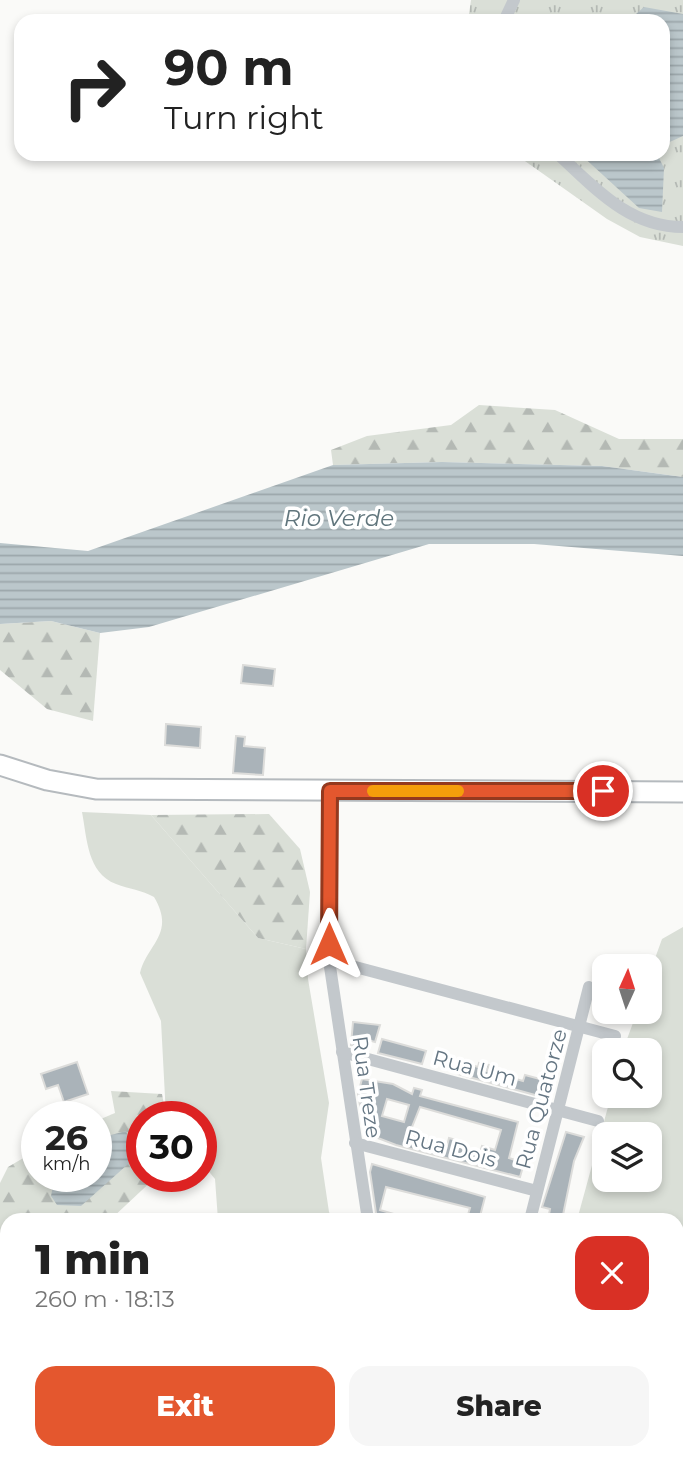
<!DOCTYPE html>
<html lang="en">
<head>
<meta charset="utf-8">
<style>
	body { margin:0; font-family:Montserrat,sans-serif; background:#f6f6f6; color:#222; height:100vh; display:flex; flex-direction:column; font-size:26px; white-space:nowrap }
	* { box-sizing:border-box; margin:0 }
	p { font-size:23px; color:#767676 }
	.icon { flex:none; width:38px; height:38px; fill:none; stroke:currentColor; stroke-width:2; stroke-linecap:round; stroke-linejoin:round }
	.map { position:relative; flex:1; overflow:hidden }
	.sheet { position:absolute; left:0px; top:1213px; width:684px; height:247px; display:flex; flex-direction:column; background:#fff; border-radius:21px 21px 0 0; box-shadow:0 4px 10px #0003 }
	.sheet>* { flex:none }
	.hud { position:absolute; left:14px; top:14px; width:656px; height:147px; border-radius:21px; box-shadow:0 4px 10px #0003; background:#fff; color:#222; overflow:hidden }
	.needle { width:46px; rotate:3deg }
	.tools { position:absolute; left:592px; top:954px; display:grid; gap:14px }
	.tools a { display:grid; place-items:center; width:70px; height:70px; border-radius:14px; background:#fff; box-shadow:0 4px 10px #0003; font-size:35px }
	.speed { position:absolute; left:21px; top:1101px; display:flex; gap:14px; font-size:35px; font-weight:700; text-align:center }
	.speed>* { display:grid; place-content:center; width:91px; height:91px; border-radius:50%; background:#fff; box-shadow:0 4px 10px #0003; line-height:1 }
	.speed small { font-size:18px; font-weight:400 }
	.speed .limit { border:10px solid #d22; background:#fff; color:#111 }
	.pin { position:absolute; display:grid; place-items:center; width:60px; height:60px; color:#fff; margin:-30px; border:4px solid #fff; border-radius:50%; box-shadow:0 2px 7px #0007 }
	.me { position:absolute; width:77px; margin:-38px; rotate:0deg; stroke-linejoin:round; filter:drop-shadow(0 0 5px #0008) }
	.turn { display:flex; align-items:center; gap:24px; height:147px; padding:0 35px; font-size:32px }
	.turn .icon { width:91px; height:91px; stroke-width:2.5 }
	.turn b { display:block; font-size:49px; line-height:60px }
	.round { display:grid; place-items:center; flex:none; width:74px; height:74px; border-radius:21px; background:#f6f6f6 }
	.head { display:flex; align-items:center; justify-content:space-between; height:119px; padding:0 35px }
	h1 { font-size:42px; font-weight:800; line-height:52px }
	.action { display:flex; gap:14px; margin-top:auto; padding:14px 35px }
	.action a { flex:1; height:80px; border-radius:21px; background:#e4572e; color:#fff; font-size:28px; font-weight:800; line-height:80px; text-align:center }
	.action a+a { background:#f6f6f6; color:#222 }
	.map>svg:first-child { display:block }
</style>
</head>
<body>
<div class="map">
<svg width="683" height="1458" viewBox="0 0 683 1458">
	<defs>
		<pattern id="forest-firs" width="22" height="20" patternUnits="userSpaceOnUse" patternTransform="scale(1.75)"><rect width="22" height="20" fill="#dadfd7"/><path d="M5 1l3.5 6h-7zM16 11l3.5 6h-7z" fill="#b4b9b4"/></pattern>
		<pattern id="park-tufts" width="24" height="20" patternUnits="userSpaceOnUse" patternTransform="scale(1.75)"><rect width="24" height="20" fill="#dadfd7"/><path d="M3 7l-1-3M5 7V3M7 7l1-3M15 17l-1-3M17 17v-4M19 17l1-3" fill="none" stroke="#b4b9b4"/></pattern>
		<pattern id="water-rules" width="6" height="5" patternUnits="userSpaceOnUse" patternTransform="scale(1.75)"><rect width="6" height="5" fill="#bbc7cb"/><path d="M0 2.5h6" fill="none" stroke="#9ca6aa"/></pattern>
	</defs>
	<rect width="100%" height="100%" fill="#fafaf8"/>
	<g fill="#dadfd7" fill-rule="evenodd">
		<path d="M82,812l69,3 107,123 48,11 2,30 21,124 -8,55 8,54 4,8h-115l-3,-41 -14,-17v-46h-35l-5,-95 -21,-48c7,-29 36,-39 14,-76 -12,-7 -25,-8 -38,-13 -29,-11 -29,-46 -34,-72z"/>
		<path d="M683,927v531h-171l1,-6h164v-232h-100l34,-124h38v-46h-26l14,-38h12v-37l13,-36zM604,1134h45v46h-45z"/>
	</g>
	<g fill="url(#forest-firs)">
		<path d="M479,405l76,5 64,29h64v38l-81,-11 -160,-4 -109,3 -2,-15 36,-14 84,-11z"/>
		<path d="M51,621l49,12 -7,88 -46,-12 -47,-39v-46z"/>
		<path d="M269,814l31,35 10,43 -4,57 -48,-11 -107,-123z"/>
		<path d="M111,1091l51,3 4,22h-24v60h15l-47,44h-103v232l15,1 -2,5h-20v-275l8,-16 29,-17v26h59v-55l19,-8z"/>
	</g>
	<path fill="url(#park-tufts)" d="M471,0h212v246l-43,-9 -33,-18 -92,-65h148v-133h-195z"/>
	<g fill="url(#water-rules)">
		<path d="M644,7l39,7v122l-20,9v-124h-35z"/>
		<path d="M580,154h77l7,14 -2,44 -23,-4z"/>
		<path d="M442,462l160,4 81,11v79l-149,-12h-105l-280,83 -49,6 -49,-12 -51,3v-81l88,8 245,-86z"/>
		<path d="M126,1131l10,26 -55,49 -24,-1 -6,-9 4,-20h41v-37z"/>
	</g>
	<g fill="#aab3b9" stroke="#dcdcda" stroke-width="2" fill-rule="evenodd">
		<path d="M243,665l32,4 -2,17 -32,-3z"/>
		<path d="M166,724l35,3 -1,21 -35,-3z"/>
		<path d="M236,736l9,1 -1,9 21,2 -2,27 -30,-2z"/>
		<path d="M353,1022l27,3 -5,17 -14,-4 -2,9 -8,-2z"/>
		<path d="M382,1039l44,12 -4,13 -44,-11z"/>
		<path d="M77,1062l11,32 -24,8 -6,-17 -12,4 -5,-15z"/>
		<path d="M462,1062l16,5 1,-4 10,2 -2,6 36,10 2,-6 26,7 -5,16 -88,-24z"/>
		<path d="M362,1079l31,5 19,10 2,-6 8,2 -2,6 98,26 -9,36 15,5 -4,14 -124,-32 -31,-12 -7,-39zM387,1099l22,6 -5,17 -22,-6zM420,1107l81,23 -6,20 -13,-4 -2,6 -21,-6 1,-5 -11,-3 -2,8 -37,-14z"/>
		<path d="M566,1132l18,5 -10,24 -12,59h-14l2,-11 -8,-2z"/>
		<path d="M372,1164l113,33 -6,23 -12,-2 3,-10 -84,-21 -6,23 24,7v3h-27l-7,-48z"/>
	</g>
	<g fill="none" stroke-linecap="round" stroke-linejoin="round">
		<defs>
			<path id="primary" d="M0,765l47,15 49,9 587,3"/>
		</defs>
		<use href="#primary" stroke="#b5babe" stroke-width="23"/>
		<g stroke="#c3c8cc" stroke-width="12">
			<path d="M504,21l10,-21"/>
			<path d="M558,154c37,34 71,73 125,73"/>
			<path d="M330,791l-1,169 39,260"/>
			<path d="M329,960l286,76"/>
			<path d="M342,1052l256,69"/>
			<path d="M355,1143l182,48"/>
			<path d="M530,1220l59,-233"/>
			<path d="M362,1452l1,6"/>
			<path d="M465,1458l2,-6"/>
		</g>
		<use href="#primary" stroke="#fff" stroke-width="19"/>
	</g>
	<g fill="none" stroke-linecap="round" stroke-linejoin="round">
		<defs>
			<path id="route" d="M329,944l1,-153h273"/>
		</defs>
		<use href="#route" stroke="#94391e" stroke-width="18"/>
		<use href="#route" stroke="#e4572e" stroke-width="12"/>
		<path stroke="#f59e0b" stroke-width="12" d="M373,791h85"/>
	</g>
	<g text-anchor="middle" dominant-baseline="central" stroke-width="7" stroke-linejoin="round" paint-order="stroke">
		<g font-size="21" fill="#657683" stroke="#fff">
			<text transform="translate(475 1068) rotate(15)">Rua Um</text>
			<text transform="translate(367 1087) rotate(82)">Rua Treze</text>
			<text transform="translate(541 1099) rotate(-75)">Rua Quatorze</text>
			<text transform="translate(451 1148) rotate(15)">Rua Dois</text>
		</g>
		<g font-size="23" font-style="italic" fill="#60757c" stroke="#fff">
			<text x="339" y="518">Rio Verde</text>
		</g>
	</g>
</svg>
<div class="tools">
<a><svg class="needle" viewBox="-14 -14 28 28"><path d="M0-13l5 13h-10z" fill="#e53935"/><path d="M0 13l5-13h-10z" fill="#767676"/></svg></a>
<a><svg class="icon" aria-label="search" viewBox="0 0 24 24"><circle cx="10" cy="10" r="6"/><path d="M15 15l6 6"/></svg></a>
<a><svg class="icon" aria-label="layers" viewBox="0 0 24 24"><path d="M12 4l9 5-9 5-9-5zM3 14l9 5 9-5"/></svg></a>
</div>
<div class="speed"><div>26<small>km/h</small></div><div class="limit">30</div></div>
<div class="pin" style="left:603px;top:791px;background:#d93025"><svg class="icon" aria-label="arrive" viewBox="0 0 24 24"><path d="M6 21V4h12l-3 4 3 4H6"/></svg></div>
<svg class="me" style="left:329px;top:944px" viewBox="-20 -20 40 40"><path d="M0-17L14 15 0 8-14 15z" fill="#e4572e" stroke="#fff" stroke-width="4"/></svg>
<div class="hud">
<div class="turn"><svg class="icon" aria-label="right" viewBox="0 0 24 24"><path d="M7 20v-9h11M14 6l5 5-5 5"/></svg><div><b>90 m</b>Turn right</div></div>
</div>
<section class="sheet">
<div class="head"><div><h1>1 min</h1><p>260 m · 18:13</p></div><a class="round" style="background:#d93025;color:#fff"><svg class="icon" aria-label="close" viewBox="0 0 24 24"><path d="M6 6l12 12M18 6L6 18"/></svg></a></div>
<div class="action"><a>Exit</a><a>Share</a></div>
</section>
</div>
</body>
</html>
